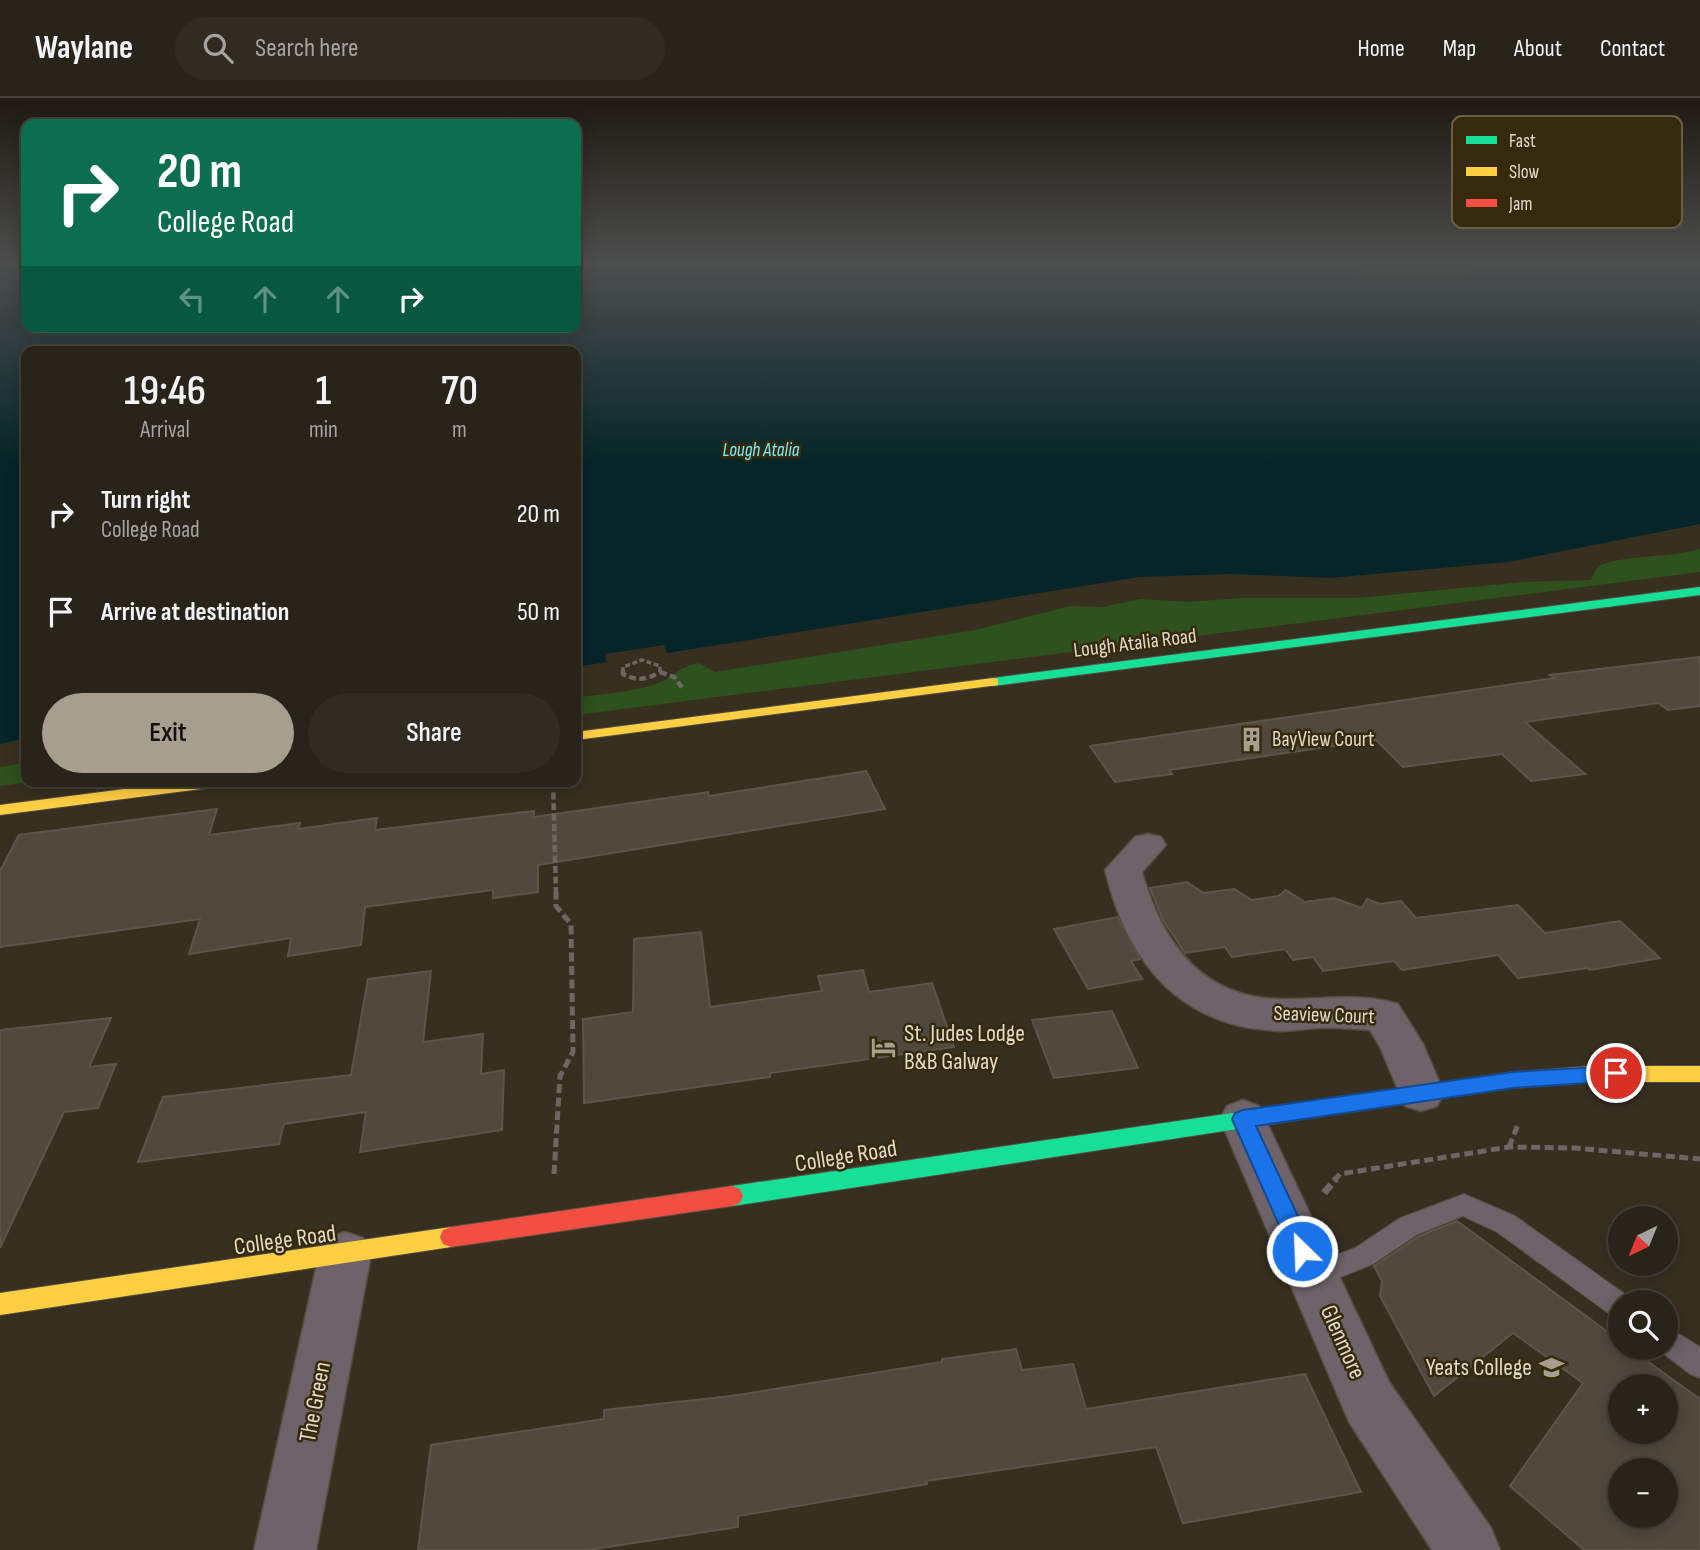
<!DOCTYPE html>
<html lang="en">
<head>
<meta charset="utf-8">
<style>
	body { margin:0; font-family:"Sofia Sans Condensed",sans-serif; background:#312c22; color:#f1f3f6; height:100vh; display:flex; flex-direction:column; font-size:26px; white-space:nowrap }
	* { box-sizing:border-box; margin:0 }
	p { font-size:23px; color:#a5a4a2 }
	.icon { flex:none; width:38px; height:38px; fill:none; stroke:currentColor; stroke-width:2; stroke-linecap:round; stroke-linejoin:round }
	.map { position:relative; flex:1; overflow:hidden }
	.sheet { position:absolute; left:21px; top:248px; width:560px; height:441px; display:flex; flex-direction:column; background:#292419; border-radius:14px; box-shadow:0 4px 18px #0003,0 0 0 2px #454138 }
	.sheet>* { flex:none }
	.guide { position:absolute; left:21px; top:21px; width:560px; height:214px; border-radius:14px; box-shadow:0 4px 18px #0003,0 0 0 2px #454138; background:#0b6e4f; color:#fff; overflow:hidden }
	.needle { width:46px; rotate:223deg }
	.fabs { position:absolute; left:1608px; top:1108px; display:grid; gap:14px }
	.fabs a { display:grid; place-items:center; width:70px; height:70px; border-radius:50%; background:#292419; box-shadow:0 4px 18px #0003,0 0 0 2px #454138; font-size:35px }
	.pin { position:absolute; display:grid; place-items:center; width:60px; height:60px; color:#fff; margin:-30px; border:4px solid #fff; border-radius:50%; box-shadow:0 2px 7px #0007 }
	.me { position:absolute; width:77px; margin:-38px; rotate:336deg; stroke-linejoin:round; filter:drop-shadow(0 0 5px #0008) }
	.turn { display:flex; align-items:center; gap:24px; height:147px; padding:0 21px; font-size:32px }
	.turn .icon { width:91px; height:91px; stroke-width:2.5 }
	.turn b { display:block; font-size:49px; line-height:60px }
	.lanes { display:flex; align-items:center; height:66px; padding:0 21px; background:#0003; justify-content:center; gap:35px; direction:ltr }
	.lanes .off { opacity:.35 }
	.eta { display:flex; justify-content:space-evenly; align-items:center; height:119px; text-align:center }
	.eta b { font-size:42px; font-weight:600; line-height:49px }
	.cta { display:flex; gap:14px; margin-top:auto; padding:14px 21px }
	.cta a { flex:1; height:80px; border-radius:42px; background:#a69e8e; color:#111; font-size:28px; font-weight:600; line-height:80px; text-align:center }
	.cta a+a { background:#312c22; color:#f1f3f6 }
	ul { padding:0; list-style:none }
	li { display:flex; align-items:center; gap:21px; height:98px; padding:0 21px }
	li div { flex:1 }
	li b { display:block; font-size:26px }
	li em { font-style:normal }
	header { display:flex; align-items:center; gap:42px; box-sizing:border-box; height:98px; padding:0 35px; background:#292419; border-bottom:2px solid #454138 }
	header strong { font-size:33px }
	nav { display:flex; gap:38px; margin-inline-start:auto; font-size:24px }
	.search { width:490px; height:63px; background:#312c22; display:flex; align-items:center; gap:18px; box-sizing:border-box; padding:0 24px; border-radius:38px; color:#a5a4a2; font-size:26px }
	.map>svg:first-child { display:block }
</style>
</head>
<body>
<header>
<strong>Waylane</strong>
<div class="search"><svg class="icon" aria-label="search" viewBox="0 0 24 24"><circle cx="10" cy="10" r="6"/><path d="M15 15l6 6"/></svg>Search here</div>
<nav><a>Home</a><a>Map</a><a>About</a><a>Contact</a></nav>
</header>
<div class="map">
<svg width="1700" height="1452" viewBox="0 0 1700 1452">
	<rect width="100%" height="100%" fill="#373021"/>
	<g fill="#2f511d">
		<path d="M1357,166h94l22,8 -27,4 -91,-1z"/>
		<path d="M1700,451v23l-1124,143v-17c27,-5 57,-5 82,-15 16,-6 19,-15 40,-20l17,9 260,-42 95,-24 32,1 39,-8 46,3 56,-4h115l166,-16 67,-2c2,-5 4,-11 9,-14 18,-11 73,-8 100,-17z"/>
		<path d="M26,665v19h5l-31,4v-19z"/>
	</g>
	<path fill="#052528" d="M0,166h26v63h550v-63h780l-1,11 91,2 26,-5 -21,-8h249v260l-192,38 -178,16 -99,-4 -92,3 -472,76 -3,-8 -59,9 2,8 -31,5v-315h-550v386l-26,6z"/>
	<g fill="#51493d" stroke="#5d554a" stroke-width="2" fill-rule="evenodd">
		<path d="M1700,559v49l-32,4 -10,-7 -133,19 60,52 -54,7 -29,-27 -99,13 -27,-27 -207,30 3,4 -57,8 -25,-36 465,-68 -5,-3z"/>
		<path d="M866,673l19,38 -347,56v27l-45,6v-8l-128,17 -4,38 -73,11 3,-18 -102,16 11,-35 -200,28v-76l19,-36 198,-26 -8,26 91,-12 -2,6 79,-11 -2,12 159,-19v6l174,-25 1,4z"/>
		<path d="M1187,784l17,11 30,-4 18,11 26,-4 8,-6 19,12 29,-4 28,10 5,-9 13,5 21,-3 15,17 102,-13 27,28 75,-12 40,37 -70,12 -3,-2 -69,10 -20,-23 -96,15 -8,-9 -71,10 -10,-14 -20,3 -8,-11 -53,8 -7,-10 -40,6 -22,-33 -13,-32z"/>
		<path d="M1118,819l22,42 -9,2 11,18 -54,10 -34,-60z"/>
		<path d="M701,834l9,75 112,-16 -4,-15 45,-6 6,22 63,-9 22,64 -184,26v4l-186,26 -1,-84 50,-7 1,-73z"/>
		<path d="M431,873l-8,71 60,-8 -2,40 23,-4 -2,60 -142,22 6,-40 -82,12 -5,20 -141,18 25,-65 188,-22 17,-96z"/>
		<path d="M1112,913l26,57 -84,10 -22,-58z"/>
		<path d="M111,920l-22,49 27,-3 -18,44 -34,4 -64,136v-218z"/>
		<path d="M1457,1123l163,120v7h9l71,51v151h-116l-74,-64 73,-103 -70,-50 -79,63 -54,-100 2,-15 -8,-15 45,-30zM1620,1288h46v46h-46zM1620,1372h46v46h-46z"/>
		<path d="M1016,1251l6,21 51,-6 13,45 219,-35 56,118 -178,31 -27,-76 -230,34 1,3 -189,32v11l-150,23h-170l13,-105 173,-26v-9l127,-14 211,-34v-3z"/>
	</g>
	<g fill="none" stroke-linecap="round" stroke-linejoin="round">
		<defs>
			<g id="lane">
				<path d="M1464,1096l51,22 114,81 3,5h-12v16l-9,-3 -114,-83 -34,-16 -45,18 -45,30 -60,24 -9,-3 -4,-9 4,-9 51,-19 45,-30z"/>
				<path d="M1666,1228l34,21v31l-10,-4 -34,-26h10z"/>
			</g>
			<g id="street">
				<path d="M1148,736l13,3 5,8 -24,27c20,70 59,126 138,127 40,1 79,-7 118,5l25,40 21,49 -7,13 -16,5 -16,-5 -25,-59 -10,-17c-18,-1 -36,-3 -53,-2 -13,1 -25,3 -38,3 -101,-4 -152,-70 -174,-161l30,-33z"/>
				<path d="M1243,1002l16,6 130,276 102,146 9,22h-68l-83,-128 -129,-303 7,-13z"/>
				<path d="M345,1134l18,6 8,17 -55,295h-62l65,-295 8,-17z"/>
			</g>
			<g id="fast">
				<path d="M1700,489v8l-707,91 -7,-4 7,-4z"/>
				<path d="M1363,996l7,2 3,6 -3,6 -7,2 -631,96 -8,-3 -3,-7 3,-7 8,-3z"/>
			</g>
			<g id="slow">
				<path d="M993,580l5,1v6l-422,55v-8z"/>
				<path d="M179,684h44l-7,5 -216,28v-10z"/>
				<path d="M1593,968h107v16h-107l-80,6 -150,22 -7,-2 -3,-6 3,-6 7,-2 150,-22z"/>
				<path d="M451,1129l8,3 3,7 -3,7 -8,3 -451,68v-22z"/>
			</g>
			<path id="jam" d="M732,1088l8,3 3,7 -3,7 -8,3 -281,41 -8,-3 -3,-7 3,-7 8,-3z"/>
		</defs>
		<use href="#lane" stroke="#544e41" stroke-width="2"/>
		<use href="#street" stroke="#544e41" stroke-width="3"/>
		<use href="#fast" stroke="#544e41" stroke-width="2"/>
		<use href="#slow" stroke="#544e41" stroke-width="2"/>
		<use href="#jam" stroke="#544e41" stroke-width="2"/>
		<path stroke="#6d6662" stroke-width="3.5" stroke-dasharray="5 2.5" stroke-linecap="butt" d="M623,574v-5l19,-7 18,6v6"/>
		<g stroke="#6d6662" stroke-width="4.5" stroke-dasharray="7 3.5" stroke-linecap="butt">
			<path d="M623,572v4c13,7 24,6 37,-2"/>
			<path d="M660,574l14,5 10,13"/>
			<path d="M553,684l3,112"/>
		</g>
		<g stroke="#6d6662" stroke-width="5" stroke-dasharray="9 4.5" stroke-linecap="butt">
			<path d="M1509,1049l10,-25"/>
			<path d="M554,1076l6,-98 13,-24 -2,-128 -15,-18v-14"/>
			<path d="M1334,1083l6,-7 169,-27 65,1 126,11"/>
		</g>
		<path stroke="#6d6662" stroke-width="7" stroke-dasharray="11 5" stroke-linecap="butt" d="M1324,1095l12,-14"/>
		<use href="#lane" fill="#6d6368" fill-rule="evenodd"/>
		<use href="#street" fill="#6d6368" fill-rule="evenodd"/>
		<use href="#fast" fill="#16e098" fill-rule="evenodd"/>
		<use href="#slow" fill="#ffcf43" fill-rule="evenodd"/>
		<use href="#jam" fill="#f24e42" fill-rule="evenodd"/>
	</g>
	<linearGradient id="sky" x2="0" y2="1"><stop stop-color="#1e1a12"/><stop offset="0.45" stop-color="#4d4e4e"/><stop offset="1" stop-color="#4d4e4e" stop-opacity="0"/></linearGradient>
	<rect width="1700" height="369" fill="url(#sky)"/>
	<path fill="#1a73e8" stroke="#114b97" stroke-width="2" d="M1616,968l7,2 3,5 -3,6 -7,2 -103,7 -257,38 58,125 -3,8 -9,3 -8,-3 -62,-140 3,-6 8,-3 270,-38z"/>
	<defs>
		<symbol id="building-bare" viewBox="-9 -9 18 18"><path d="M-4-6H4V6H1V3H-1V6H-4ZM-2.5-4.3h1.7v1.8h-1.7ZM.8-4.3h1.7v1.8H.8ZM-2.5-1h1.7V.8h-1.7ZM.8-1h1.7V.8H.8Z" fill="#a69e8e" stroke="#362a0c" stroke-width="2.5" paint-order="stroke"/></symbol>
		<symbol id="hotel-bare" viewBox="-9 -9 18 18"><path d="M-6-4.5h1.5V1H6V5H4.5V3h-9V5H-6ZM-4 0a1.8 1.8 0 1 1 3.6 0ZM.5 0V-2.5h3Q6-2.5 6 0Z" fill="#a69e8e" stroke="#362a0c" stroke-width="2.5" paint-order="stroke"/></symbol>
		<symbol id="school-bare" viewBox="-9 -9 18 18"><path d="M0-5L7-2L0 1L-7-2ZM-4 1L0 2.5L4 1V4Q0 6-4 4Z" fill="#a69e8e" stroke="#362a0c" stroke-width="2.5" paint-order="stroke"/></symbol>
	</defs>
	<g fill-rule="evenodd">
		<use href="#building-bare" x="1234" y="624" width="35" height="35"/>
		<use href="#hotel-bare" x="866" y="932" width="35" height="35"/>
		<use href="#school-bare" x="1534" y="1252" width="35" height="35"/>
	</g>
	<g text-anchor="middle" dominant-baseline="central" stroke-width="5" stroke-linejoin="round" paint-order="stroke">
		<g font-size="19" font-style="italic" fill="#76edff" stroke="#362a0c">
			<text x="761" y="352">Lough Atalia</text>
		</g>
		<g font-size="21" fill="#e1d9c9" stroke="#362a0c">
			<text transform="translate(1135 545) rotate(-7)">Lough Atalia Road</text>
			<text transform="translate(1324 917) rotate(2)">Seaview Court</text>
		</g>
		<g font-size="21" fill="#e1d9c9" stroke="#362a0c" text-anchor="start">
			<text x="1272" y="641">BayView Court</text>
		</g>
		<g font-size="24" fill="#e1d9c9" stroke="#362a0c" text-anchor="start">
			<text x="904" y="935">St. Judes Lodge<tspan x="904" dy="28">B&amp;B Galway</tspan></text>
			<text x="1532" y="1269" text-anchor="end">Yeats College</text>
		</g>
		<g font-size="24" fill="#e1d9c9" stroke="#362a0c">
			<text transform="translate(846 1058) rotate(-9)">College Road</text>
			<text transform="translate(285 1142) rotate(-8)">College Road</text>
			<text transform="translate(1343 1244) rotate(66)">Glenmore</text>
			<text transform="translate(315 1304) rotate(-79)">The Green</text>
		</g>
	</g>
	<rect x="1452" y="18" width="230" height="112" rx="10" fill="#362a0c" stroke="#695f45" stroke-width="2"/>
	<rect x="1466" y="38" width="31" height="8" fill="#16e098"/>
	<rect x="1466" y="69" width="31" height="9" fill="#ffcf43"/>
	<rect x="1466" y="101" width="31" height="8" fill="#f24e42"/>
	<g font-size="19" fill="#e1d9c9">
		<text x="1509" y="49">Fast</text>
		<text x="1509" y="80">Slow</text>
		<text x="1509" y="112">Jam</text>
	</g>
</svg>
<div class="fabs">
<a><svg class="needle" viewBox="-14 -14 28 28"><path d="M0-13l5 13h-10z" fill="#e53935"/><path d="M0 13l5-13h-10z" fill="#a5a4a2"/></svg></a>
<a><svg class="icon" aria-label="search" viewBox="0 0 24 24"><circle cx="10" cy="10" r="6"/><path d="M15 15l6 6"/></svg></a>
<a>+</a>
<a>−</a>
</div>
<div class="pin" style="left:1616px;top:975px;background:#d93025"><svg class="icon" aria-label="arrive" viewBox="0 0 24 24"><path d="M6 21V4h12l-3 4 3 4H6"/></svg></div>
<svg class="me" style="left:1302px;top:1153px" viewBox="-20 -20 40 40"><circle r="17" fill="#1a73e8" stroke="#fff" stroke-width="3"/><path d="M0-11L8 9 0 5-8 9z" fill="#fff"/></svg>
<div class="guide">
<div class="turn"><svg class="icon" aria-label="right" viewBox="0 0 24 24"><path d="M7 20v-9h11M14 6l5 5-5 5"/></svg><div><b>20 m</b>College Road</div></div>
<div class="lanes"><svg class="icon off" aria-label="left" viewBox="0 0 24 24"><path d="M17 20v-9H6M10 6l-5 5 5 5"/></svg><svg class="icon off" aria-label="ahead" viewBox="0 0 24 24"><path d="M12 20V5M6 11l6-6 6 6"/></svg><svg class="icon off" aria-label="ahead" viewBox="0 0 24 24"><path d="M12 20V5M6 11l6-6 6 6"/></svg><svg class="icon" aria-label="right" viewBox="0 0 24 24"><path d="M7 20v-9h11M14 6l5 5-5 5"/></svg></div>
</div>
<section class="sheet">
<div class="eta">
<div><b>19:46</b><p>Arrival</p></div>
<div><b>1</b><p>min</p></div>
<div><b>70</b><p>m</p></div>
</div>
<ul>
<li><svg class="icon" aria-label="right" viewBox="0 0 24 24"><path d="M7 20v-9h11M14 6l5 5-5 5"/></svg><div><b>Turn right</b><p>College Road</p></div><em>20 m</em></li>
<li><svg class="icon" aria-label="arrive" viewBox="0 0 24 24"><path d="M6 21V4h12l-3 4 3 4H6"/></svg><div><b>Arrive at destination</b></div><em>50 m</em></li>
</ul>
<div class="cta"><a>Exit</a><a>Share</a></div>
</section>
</div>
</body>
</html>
